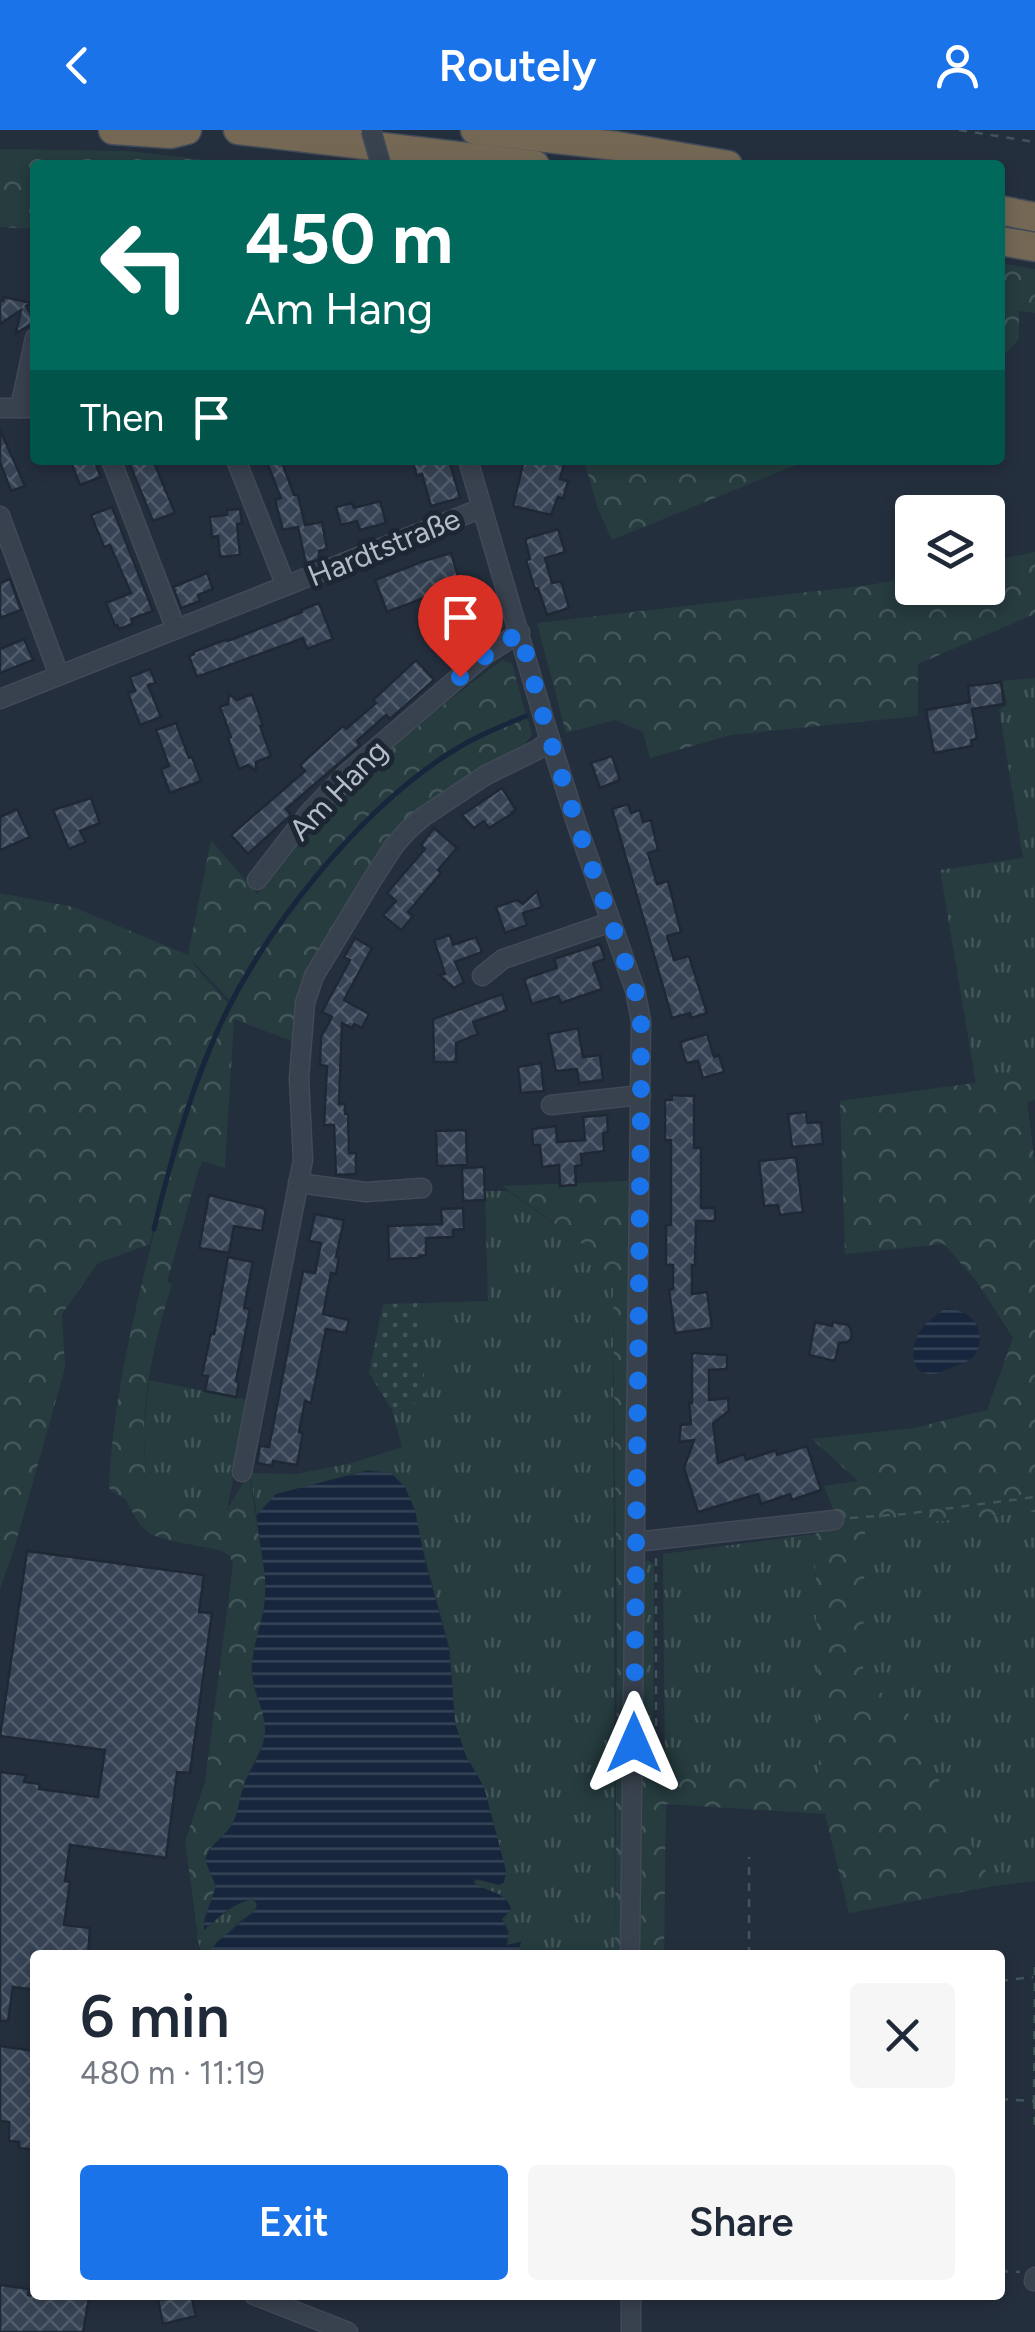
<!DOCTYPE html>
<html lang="en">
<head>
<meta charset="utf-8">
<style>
	body { margin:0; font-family:Figtree,sans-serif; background:#f6f6f7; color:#1f2937; height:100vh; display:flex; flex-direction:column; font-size:38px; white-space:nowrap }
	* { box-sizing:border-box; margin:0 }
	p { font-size:32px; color:#747a83 }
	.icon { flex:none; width:55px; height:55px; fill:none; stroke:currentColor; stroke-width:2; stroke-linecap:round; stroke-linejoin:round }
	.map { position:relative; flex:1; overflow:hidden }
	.drawer { position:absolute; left:30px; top:1820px; width:975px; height:350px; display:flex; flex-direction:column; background:#fff; border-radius:10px; box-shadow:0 5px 15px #0003 }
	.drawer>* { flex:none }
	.hud { position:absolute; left:30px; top:30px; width:975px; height:305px; border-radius:10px; box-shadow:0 5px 15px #0003; background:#00695c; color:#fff; overflow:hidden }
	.buttons { position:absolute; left:895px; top:365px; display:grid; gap:20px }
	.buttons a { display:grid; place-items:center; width:110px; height:110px; border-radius:10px; background:#fff; box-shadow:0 5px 15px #0003; font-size:50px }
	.pin { position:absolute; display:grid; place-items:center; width:85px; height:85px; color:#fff; margin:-102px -42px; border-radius:50% 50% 50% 0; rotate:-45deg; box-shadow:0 0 10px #0007 }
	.pin .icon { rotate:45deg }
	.me { position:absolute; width:110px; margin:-55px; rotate:0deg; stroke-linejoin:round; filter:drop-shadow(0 0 8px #0008) }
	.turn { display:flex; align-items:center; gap:35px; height:210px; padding:0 50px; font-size:45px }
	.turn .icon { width:130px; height:130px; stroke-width:2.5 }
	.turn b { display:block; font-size:70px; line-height:85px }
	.then { display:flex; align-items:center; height:95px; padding:0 50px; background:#0003; gap:20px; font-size:38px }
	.round { display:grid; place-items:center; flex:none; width:105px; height:105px; border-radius:10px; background:#f6f6f7 }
	.overview { display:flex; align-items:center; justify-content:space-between; height:170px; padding:0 50px }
	h1 { font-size:60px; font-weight:600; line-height:75px }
	.button { display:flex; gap:20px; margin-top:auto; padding:20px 50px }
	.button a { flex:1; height:115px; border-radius:10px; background:#1a73e8; color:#fff; font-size:40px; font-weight:600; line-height:115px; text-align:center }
	.button a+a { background:#f6f6f7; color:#1f2937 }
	header { display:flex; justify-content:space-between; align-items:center; height:130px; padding:0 50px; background:#1a73e8; color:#fff; font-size:45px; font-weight:600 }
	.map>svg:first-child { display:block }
</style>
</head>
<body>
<header><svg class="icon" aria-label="back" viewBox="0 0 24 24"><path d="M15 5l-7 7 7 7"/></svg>Routely<svg class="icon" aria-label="person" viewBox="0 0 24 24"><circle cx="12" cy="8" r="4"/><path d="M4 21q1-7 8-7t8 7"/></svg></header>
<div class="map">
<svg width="1035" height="2202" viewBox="0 0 1035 2202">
	<defs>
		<pattern id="grass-tufts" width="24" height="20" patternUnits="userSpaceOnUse" patternTransform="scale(2.5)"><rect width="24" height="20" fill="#263c3f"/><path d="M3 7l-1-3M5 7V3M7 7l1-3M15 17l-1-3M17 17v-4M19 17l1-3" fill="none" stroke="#435659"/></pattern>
		<pattern id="forest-crowns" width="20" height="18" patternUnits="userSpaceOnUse" patternTransform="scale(2.5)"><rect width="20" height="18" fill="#263c3f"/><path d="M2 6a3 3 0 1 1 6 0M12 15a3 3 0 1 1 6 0" fill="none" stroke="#435659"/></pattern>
		<pattern id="garden-dots" width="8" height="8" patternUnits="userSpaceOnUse" patternTransform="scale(2.5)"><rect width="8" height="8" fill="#263c3f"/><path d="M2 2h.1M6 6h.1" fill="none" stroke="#435659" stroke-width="1.8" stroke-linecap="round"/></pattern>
		<pattern id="water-rules" width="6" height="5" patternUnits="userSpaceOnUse" patternTransform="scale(2.5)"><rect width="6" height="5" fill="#17263c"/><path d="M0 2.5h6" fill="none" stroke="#364457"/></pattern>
		<pattern id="building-cross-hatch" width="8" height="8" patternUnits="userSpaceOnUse" patternTransform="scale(2.5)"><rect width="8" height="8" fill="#364354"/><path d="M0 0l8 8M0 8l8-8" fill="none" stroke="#515c6b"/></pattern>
	</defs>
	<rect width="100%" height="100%" fill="#242f3e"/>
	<g fill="url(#grass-tufts)">
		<path d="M1035,548v397l-59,9 -36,-214 83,-12 -24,-149 8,-4 -5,-24z"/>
		<path d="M485,1061h23l87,62 18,35 2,667h-97l3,-13 -14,3 2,-14 -7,-12 9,-9c-2,-19 -25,-17 -38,-28l5,-2 22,5 4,-3 2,-11 -22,-84 -18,-31 -11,-33 -5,-74 -28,-103 -7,-35 -10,-24 -14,-14 -24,-3 -91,24 -19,21 -7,-42 46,1 56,-11 50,-16 -10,-37 35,-10 -10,-87 8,-10 63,-2z"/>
		<path d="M149,1250l99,20 -21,110 -80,-9 -3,-71z"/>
		<path d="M1035,1382v369l-41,5 -41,-74 -21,-48 -7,-37 -62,-49 2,-150z"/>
		<path d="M815,1404l4,244 -154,-1 -2,-223z"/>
		<path d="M648,1430l6,5 -1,198 -3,6 -3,1 -5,-1 2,-208z"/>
		<path d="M252,1769l5,4 -2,8 -14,9 -32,32 2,3h-9l-6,-21 2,2c17,-15 32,-31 54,-37z"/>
	</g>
	<g fill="url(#forest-crowns)">
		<path d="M0,19l128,2 124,14h-217v64l-35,-2z"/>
		<path d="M1000,133l35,6v44l-16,-2v28l-19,20z"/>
		<path d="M584,330h224l-196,80 -14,-31z"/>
		<path d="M1035,422v62l-117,50v52l-187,19 -81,23 -7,-26 -28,-12 -49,13 -29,-110 333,-38 42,-8v11h76v-26z"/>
		<path d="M502,530l10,4 14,51c-26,10 -52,21 -76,36 -19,12 -37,28 -54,43 -68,59 -121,129 -165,208l-41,-44 11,15 27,30 -29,64 -26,77 -23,100 -52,19 -36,51 3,54 -51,181 -14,40v-696l73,14 115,48 23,-115 46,54 29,-41 31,-37 36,-35 98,-82z"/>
		<path d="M527,587l5,18 -10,13 -43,22 -116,109 -69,163 -60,-23 -9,149 -23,-7 -5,14 -30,107 5,2c-15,48 -27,96 -28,146 0,24 2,48 3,71l80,9 22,-37 16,104v23l-14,67 3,22 11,28 1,10 -3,16 -19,40 -8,33 -6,12 -22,22 -3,10 11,26 -12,33v11l-6,6 -13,-94 20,-60 28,-218 -3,-8 -10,-6 -48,-9 -20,-6 -12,-10 -15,-26 -15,-9 -1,-5c4,-79 21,-155 40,-231 20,-81 40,-164 77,-238 47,-95 136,-206 225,-263 24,-15 50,-26 76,-36z"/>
		<path d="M1035,945v25l-8,2 8,63v347l-170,16 -2,150 62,49 7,37 21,48 41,74 -145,27 -24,-99 -159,-10 -2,151h-23l1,-178h177l-4,-243 24,-10 -15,-38 34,-5 -46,-42 102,-11 73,-18 26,-72 -36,-56 -33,-38 -99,10 -5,-153z"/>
		<path d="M628,1051l-5,774h-8l2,-304 -4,-363 -18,-35 -92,-67z"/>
	</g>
	<path fill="url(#garden-dots)" d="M424,1173l-7,11 10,86 -35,10 -23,-37 14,-69z"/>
	<g fill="url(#water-rules)">
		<path d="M947,1178c7,2 16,3 22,8 12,8 15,32 3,42 -5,5 -15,7 -22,10 -6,3 -15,7 -22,6 -22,-4 -15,-35 -6,-46 7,-8 16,-15 25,-20z"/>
		<path d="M367,1341l24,2 14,14 10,24 10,50 24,88 6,74 11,33 18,31 22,84 -2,11 -4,3 -24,-6 -3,3c13,11 35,9 38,28l-9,9 6,12 -1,14 14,-3 -3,13h-307l-2,-2 8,-11 38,-31 2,-7 -4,-5c-21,4 -34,18 -49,31l1,-11 11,-33 -11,-26c5,-16 20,-23 28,-37 6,-11 6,-25 11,-37 5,-14 15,-28 19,-42 8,-28 -11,-49 -11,-76 0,-23 11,-45 13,-68 3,-29 -7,-57 -8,-85l19,-21z"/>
	</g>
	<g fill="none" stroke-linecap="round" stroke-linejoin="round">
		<path stroke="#17263c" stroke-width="5" d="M154,1099c16,-67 35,-134 63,-197 45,-101 144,-225 239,-283 22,-14 46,-23 70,-33"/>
	</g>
	<g fill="url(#building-cross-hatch)" stroke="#1f2835" stroke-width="2.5">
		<path d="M4,167l27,6 -5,3 9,16 -19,11 5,-23 -21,14v-24l3,1z"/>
		<path d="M0,300l25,56 -14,5 -11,-29z"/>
		<path d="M70,330h24l7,17 -21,8z"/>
		<path d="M128,330h25l22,53 -22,8z"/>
		<path d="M266,330h15l13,35h4l7,30 17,-3 5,27 -8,2v8l-13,5 -8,-37 -15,3 -8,-30 6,-2z"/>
		<path d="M412,330h37l11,38 -29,8 -9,-32 -5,2z"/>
		<path d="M524,330h41l-5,19 8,2 -5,18 -5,-2 -7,18 -38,-9z"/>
		<path d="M380,371l6,22 -26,7 -3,-9 -16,4 -5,-18 16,-4 2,5z"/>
		<path d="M112,377l41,104 -22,8 2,5 -14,5 -2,-4 -2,1 -9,-23 25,-10 -21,-48 -6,2 -13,-32z"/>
		<path d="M240,379l2,14 -5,1 3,31 -20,2 -2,-21 -6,1 -2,-20 17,-2v-5z"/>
		<path d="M558,399l7,23 -20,6 7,25 9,-2 8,27 -22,7 -9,-27 -3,1 -9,-29 4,-1 -5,-20z"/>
		<path d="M451,423l9,30 4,-1 9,30 4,-1 8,29 -8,6 -24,6 -9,-32 -4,2 -8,-27 -45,17 -12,-32 49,-19z"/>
		<path d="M207,443l6,16 -15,6 2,6 -19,7 -8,-21z"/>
		<path d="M10,449l11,31 -21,8v-35z"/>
		<path d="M319,473l14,36 -26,10 -4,-11 -106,39 -8,-21 5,-2 -1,-2 34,-13v2l6,-2 69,-27 -1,-2z"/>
		<path d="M24,509l9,21 -33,13v-24z"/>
		<path d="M416,530l18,20 -44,39 -4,-4 -29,26 3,4 -74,64 5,6 -43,39 -17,-19 74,-64 -5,-6 43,-39 3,3 30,-26 -3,-3z"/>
		<path d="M150,539l6,14 -8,2 13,32 -21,8 -12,-32 7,-2 -5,-14z"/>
		<path d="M1001,552l3,22 -32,5 5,30 -6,1 1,6 -38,7 -8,-43 44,-8 -2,-16z"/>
		<path d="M229,564l8,6 15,-6 11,31 -3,1 11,30 -15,6v9l-8,-6 -9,4 -11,-31 3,-1 -11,-30 8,-3z"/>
		<path d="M176,593l13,35 3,-1 9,24 -31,12 -9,-24 8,-3 -13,-36z"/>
		<path d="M612,626l8,24 -20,8 -9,-25z"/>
		<path d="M502,658l14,22 -4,2 1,1 -24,15 -5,-7 -10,7 -12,-13z"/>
		<path d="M91,668l9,25 -20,8 6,11 -17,7 -16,-39z"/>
		<path d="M628,674l3,9 9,-3 3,12 8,-2 7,30 -10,3 9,31 11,-3 13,51 -14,4 7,24 15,-4 18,57 -16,5 -1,-5 -18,5 -60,-209z"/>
		<path d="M17,679l13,28 -30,13v-33z"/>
		<path d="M434,698l23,20 -19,22 3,3 -33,39 5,4 -12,14 -18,-15 13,-14 -9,-8 38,-44 -4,-4z"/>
		<path d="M537,761l5,16 -19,6 4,12 -22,8 -9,-26 21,-7 6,4z"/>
		<path d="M450,805l3,10 23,-8 6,15 -27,10 9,20 -10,6 -15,-13 6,-1 -11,-34z"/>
		<path d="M355,808l17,10 -28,52 25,14 -7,14 -8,-4 -2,4 -10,-5 -3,81h6v10h3l1,39h7v21l-20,1 -2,-50h-10l3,-59 -7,-1 1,-28 11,-20 -10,-5 28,-52 -6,-3z"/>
		<path d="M600,814l5,15 -12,4 9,26 -41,14 -3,-7 -26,8 -8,-25 33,-11 -3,-9z"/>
		<path d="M502,864l5,16 -34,12 5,12 -22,9v19h-22l-1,-43z"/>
		<path d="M578,898l5,29 17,-2 3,25 -24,3 -2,-14 -21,2 -8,-37z"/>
		<path d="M707,904l7,23 5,-2 5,17 -21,6 -5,-17 -12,2 -6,-21z"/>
		<path d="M541,933l3,28 -23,2 -3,-26z"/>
		<path d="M672,965l22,1v52h7v60h14v13h-19l-1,44h-3v29l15,-2 5,36 -37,5 -6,-43 4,-1v-24h-7v-40h5v-85h-6v-40h7z"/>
		<path d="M806,982l1,11 14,-1 2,22 -31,3 -4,-33z"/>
		<path d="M607,985l1,17 -5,1 1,18 -23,3 1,11 -7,1 1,19 -16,1 -1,-21 -17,2 -2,-22h-7l-1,-16 24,-3 1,16 28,-2 -2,-23z"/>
		<path d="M466,1000l1,35 -30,1 -1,-35z"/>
		<path d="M796,1027l7,55 -23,3 -2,-10 -14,1 -5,-45z"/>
		<path d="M484,1037l1,33 -22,1 -1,-33z"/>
		<path d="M209,1065l57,14 -4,22 -28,-5 -5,27 -30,-5z"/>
		<path d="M463,1078l1,21 -11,1v7l-27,1v17l-7,1v2l-30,1 -1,-33 54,-2 -1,-15z"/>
		<path d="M315,1084l29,6 -8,37 3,1 -3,16 -5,-1 -8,41 26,6 -3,13 -20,-4 -15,74 -6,-2 -6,31 4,1 -6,32 -24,-4 -1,5 -15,-3 3,-17 9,1 34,-176 12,2 6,-30 -12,-2z"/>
		<path d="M228,1127l25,5 -9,46 6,1 -14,72 3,1 -3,15 -31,-6 3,-15 -6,-1 9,-42 3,1z"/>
		<path d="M815,1192l17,4 1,-4 15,3 3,4 1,8 -4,5 -9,1 -4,18 -26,-6z"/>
		<path d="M692,1223l35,2v14l-18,1v30l19,-2 1,13 -16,12 5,40 26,-9 2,6 30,-10 1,5 30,-9 14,44 -29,10 -2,-6 -29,10 -3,-10 -60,18 -14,-44 10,-28 -15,2 2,-17 10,-1 -2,-21h3z"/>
		<path d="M27,1421l177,24 -5,37 13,1 -22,160 -13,-1 -11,86 -96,-13 -5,36 5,1 -6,43 26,3 -2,27h-53v35l-22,-3 -5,34h-8v-249l26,3 -2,7 16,2 -1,5 59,8 7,-47 -105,-14z"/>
		<path d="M0,1916l35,5v99l-16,-2v-6l-10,-1v-19l-9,-1z"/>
		<path d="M0,2155l29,4 -1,6h38l23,3 -6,34h-83z"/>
		<path d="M191,2165l5,21 -33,8 -5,-24z"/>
	</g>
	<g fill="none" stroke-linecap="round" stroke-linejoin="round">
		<defs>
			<g id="minor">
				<path d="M0,278h35"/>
				<path d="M20,278l15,-70"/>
				<path d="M111,330l65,169"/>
				<path d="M236,330l50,126"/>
				<path d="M468,330l79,270 30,95 58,165 6,31 -11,934"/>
				<path d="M0,386l59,159"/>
				<path d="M0,569l482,-191"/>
				<path d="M257,750l52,-67 37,-39 139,-119 35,-23"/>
				<path d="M482,846l21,-17 108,-37"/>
				<path d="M551,975l90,-10"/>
				<path d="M298,1053l68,9 56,-4"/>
				<path d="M242,1342l61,-312 -4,-82 6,-75 9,-27 58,-96 22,-34 14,-16 15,-13 63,-42 51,-25 13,-10"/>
				<path d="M635,1412l199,-22"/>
				<path d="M1034,2151l1,-4"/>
				<path d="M254,2165l94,37"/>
				<path d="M631,2165v37"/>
			</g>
			<g id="highway">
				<path d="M113,0l58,4 16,-4"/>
				<path d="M238,0l297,35"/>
				<path d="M475,0l142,16 111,19"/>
				<path d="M1000,80l35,7"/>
				<path d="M1000,111l35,6"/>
			</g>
		</defs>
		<use href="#minor" stroke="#414a57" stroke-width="21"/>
		<use href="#highway" stroke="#434c59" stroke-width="31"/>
		<g stroke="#3f5557" stroke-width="2.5" stroke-dasharray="8 8" stroke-linecap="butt">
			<path d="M959,0l76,12"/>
			<path d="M850,1388l55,-4 130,-17"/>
			<path d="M652,1643l3,-4 1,-23v-188"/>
			<path d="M749,1825v-98"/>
			<path d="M1000,1851l33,-4"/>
			<path d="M1000,1969l34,2 1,-139"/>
			<path d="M1034,1971l1,32"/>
			<path d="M1000,2141l20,1"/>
		</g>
		<use href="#minor" stroke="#38414e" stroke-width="18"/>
		<use href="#highway" stroke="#746855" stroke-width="28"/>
		<defs>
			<path id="minor-bridge" d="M371,0l10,35"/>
		</defs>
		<use href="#minor-bridge" stroke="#414a57" stroke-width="21" stroke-linecap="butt"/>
		<use href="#minor-bridge" stroke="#38414e" stroke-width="18"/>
	</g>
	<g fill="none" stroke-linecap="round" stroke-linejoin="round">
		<path stroke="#1a73e8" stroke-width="18" stroke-dasharray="0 32.4" d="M460,547l25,-21 35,-24 27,98 30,95 58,165 6,31v74l-7,648"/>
	</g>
	<g text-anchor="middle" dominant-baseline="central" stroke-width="10" stroke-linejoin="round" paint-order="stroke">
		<g font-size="30" fill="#b4bcc9" stroke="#1d2633">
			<text transform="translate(384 417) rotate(-22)">Hardtstraße</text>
			<text transform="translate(338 660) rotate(-46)">Am Hang</text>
		</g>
	</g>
</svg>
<div class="buttons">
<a><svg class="icon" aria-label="layers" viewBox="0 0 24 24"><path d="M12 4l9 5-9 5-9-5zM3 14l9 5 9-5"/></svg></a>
</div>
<div class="pin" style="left:460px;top:547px;background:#d93025"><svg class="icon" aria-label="arrive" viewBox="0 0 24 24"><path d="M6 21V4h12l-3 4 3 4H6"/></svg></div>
<svg class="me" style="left:634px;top:1613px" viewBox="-20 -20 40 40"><path d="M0-17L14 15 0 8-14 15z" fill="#1a73e8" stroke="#fff" stroke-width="4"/></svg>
<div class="hud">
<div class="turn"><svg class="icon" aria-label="left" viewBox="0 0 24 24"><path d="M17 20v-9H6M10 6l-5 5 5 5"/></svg><div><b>450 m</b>Am Hang</div></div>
<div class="then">Then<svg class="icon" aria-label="arrive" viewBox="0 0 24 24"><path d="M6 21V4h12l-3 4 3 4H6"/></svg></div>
</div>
<section class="drawer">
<div class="overview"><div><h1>6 min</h1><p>480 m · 11:19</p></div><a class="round"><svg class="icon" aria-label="close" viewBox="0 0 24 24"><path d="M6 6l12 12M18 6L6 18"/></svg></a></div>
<div class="button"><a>Exit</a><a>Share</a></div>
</section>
</div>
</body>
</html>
